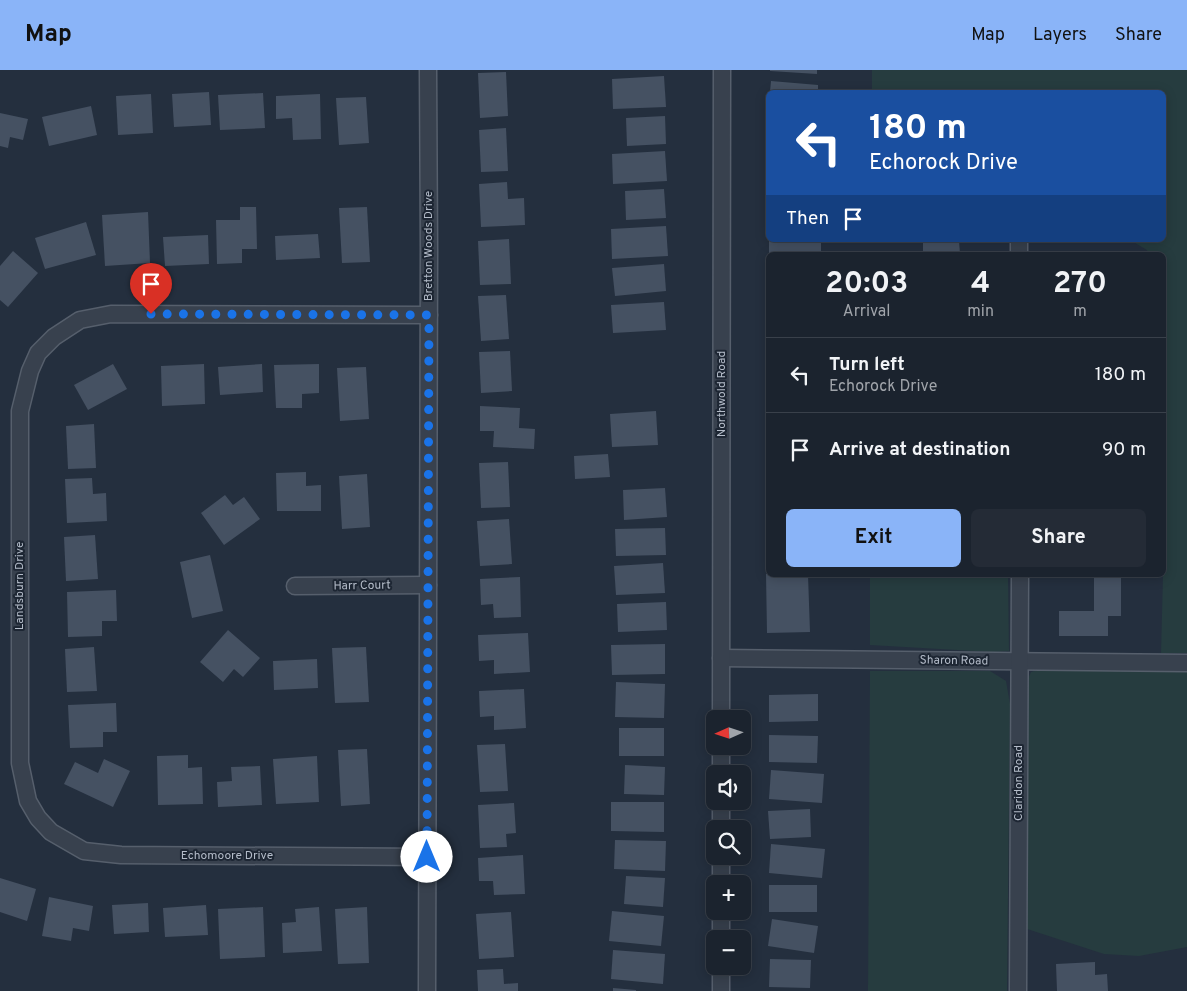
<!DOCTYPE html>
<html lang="en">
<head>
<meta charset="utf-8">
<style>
	body { margin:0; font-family:Overpass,sans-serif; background:#242b36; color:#f1f3f6; height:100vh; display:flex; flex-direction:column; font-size:19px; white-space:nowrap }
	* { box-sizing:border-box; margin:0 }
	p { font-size:16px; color:#a0a4aa }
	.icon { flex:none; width:28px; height:28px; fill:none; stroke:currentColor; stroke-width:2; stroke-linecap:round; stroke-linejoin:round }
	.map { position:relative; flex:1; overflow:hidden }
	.drawer { position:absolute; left:766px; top:182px; width:400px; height:325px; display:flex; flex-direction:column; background:#1b232e; border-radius:8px; box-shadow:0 2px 12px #0003,0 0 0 1px #39404a }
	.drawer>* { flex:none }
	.hud { position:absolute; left:766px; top:20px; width:400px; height:152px; border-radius:8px; box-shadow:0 2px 12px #0003,0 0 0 1px #39404a; background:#1a4fa0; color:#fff; overflow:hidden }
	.needle { width:32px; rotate:267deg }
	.fabs { position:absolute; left:706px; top:640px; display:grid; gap:10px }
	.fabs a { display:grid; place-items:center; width:45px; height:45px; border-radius:8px; background:#1b232e; box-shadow:0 2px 12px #0003,0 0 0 1px #39404a; font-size:25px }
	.pin { position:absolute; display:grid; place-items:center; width:42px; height:42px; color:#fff; margin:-51px -21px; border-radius:50% 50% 50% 0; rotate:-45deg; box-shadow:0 0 5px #0007 }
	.pin .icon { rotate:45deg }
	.me { position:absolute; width:55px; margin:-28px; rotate:0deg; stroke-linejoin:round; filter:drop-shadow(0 0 4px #0008) }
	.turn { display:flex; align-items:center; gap:18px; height:105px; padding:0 20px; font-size:22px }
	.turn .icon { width:65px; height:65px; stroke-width:2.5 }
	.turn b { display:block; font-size:35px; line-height:42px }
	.then { display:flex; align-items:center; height:48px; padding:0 20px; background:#0003; gap:10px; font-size:19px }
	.eta { display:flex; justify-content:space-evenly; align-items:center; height:85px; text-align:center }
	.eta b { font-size:30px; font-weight:700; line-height:35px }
	.cta { display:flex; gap:10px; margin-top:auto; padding:10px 20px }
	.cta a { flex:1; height:58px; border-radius:8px; background:#8ab4f8; color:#111; font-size:20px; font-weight:700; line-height:58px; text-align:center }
	.cta a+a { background:#242b36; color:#f1f3f6 }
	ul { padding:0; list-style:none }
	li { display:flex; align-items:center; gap:15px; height:75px; padding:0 20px; border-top:1px solid #39404a }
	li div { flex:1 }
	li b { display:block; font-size:19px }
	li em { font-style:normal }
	header { display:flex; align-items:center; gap:30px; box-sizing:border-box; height:70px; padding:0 25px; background:#8ab4f8; color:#111 }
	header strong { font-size:24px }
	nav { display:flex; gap:28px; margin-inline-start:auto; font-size:18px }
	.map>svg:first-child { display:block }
</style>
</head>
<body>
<header>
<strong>Map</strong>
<nav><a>Map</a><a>Layers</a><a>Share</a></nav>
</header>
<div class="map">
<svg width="1187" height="921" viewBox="0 0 1187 921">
	<rect width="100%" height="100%" fill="#242f3e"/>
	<g fill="#263c3f">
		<path d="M872,0h315v583h-26l2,-78h1v-320h-15l-2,-5 -17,-10h34v-148h-292z"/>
		<path d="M870,505h138l1,76 -17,1 -122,-7z"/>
		<path d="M1044,598l143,3v276l-48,9 -35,-2 -83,-27 1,-234 9,-21z"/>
		<path d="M870,601h120l16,10 4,23 -3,287h-139z"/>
	</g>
	<g fill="#455162">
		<path d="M770,0h47v4l-47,-3z"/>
		<path d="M506,2l2,44 -28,2 -2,-45z"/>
		<path d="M664,6l2,31 -53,2 -1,-30z"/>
		<path d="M771,11l47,4v7h-48z"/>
		<path d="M209,22l2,33 -37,2 -2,-33z"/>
		<path d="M263,23l2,35 -45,2 -2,-35z"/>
		<path d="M151,24l2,39 -35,2 -2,-39z"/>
		<path d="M320,24l1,45 -28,1 -1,-22 -16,1v-23z"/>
		<path d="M366,27l3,46 -30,2 -3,-47z"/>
		<path d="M91,36l6,29 -48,11 -7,-29z"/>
		<path d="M0,43l28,6 -5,21 -13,-3 -2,11 -8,-2z"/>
		<path d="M665,46l1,28 -39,2 -1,-28z"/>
		<path d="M506,58l2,43 -27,1 -2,-42z"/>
		<path d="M665,81l2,30 -54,3 -1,-30z"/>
		<path d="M507,112l1,17 16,-1 1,27 -44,2 -2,-43z"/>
		<path d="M664,119l2,29 -40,2 -1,-29z"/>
		<path d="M240,137h16l1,42h-15v14l-25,1 -1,-44h24z"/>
		<path d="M367,137l3,55 -28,1 -3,-55z"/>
		<path d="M148,142l2,51 -45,3 -3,-51z"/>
		<path d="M86,152l10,33 -51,14 -10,-31z"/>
		<path d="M666,156l2,30 -56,3 -1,-30z"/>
		<path d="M318,164l2,24 -44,2 -1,-24z"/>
		<path d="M208,165l1,29 -44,2 -2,-29z"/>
		<path d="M509,169l2,45 -31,1 -2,-44z"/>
		<rect x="769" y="170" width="52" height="15"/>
		<path d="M923,170h36l1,15h-37z"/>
		<path d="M13,181l25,22 -30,34 -8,-7v-34z"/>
		<path d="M664,194l2,27 -51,5 -3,-28z"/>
		<path d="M506,225l3,44 -28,2 -3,-45z"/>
		<path d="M664,232l2,28 -53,3 -2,-28z"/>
		<path d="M510,281l2,40 -31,2 -2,-41z"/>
		<path d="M113,294l14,25 -39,21 -14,-25z"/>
		<path d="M204,294l1,40 -43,2 -1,-40z"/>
		<path d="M262,294l1,28 -43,3 -2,-28z"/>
		<path d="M319,294v29l-17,1v14h-26l-2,-43z"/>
		<path d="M366,297l3,52 -29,2 -3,-53z"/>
		<path d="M480,336l40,2 -1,20 16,1 -1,20 -41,-2 1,-16h-14z"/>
		<path d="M656,341l2,34 -46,2 -2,-33z"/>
		<path d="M94,354l2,44 -28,1 -2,-43z"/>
		<path d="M608,384l2,23 -35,2 -1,-23z"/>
		<path d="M508,392l2,45 -29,1 -2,-45z"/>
		<path d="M306,402v14l15,-1v26h-44l-1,-38z"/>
		<path d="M367,404l3,53 -28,2 -3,-53z"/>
		<path d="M92,408l1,16 13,-1 1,28 -40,2 -2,-44z"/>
		<path d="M665,418l2,29 -43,3 -1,-30z"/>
		<path d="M225,425l8,10 11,-8 16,22 -36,26 -23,-32z"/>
		<path d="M509,449l3,45 -32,2 -3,-45z"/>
		<path d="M665,458l1,27 -50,1 -1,-27z"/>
		<path d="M95,465l3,44 -32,2 -2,-44z"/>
		<path d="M210,485l13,56 -31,7 -12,-56z"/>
		<path d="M663,493l2,30 -49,2 -2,-29z"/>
		<path d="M766,504h3v1h39l2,57 -43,1z"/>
		<path d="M1094,505h27v41h-13v20h-49v-25h35z"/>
		<path d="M520,507l1,40 -27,1 -1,-14 -12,1 -1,-26z"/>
		<path d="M116,520l1,31h-15v15l-34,1 -1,-45z"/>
		<path d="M666,532l1,28 -49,2 -1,-28z"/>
		<path d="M228,560l32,28 -17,19 -9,-8 -11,13 -23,-20z"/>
		<path d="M528,563l2,39 -36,2v-14l-15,1 -1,-26z"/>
		<path d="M665,574v30l-53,1 -1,-30z"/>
		<path d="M94,577l3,44 -30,1 -2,-43z"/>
		<path d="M366,577l3,55 -34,1 -3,-55z"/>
		<path d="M317,589l1,29 -44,2 -1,-29z"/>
		<path d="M616,612l49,2 -1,34 -49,-1z"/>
		<path d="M524,619l2,39 -32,2v-14l-14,1 -1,-26z"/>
		<path d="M818,624v27l-49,1v-27z"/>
		<path d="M116,633l1,29h-14v15l-33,1 -2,-43z"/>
		<rect x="619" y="658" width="45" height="28"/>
		<path d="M769,665l49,1 -1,27 -48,-1z"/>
		<path d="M505,674l3,47 -28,1 -3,-47z"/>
		<path d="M367,679l3,55 -29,2 -3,-56z"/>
		<path d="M188,685v13l14,-1 1,37 -45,1 -1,-49z"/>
		<path d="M317,686l2,46 -43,2 -3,-45z"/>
		<path d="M104,689l26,12 -17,36 -49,-23 11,-22 23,11z"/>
		<path d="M625,695l40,2 -1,28 -40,-1z"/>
		<path d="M260,696l2,39 -44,2 -1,-25 15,-1 -1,-14z"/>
		<path d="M771,700l53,4 -2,29 -53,-4z"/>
		<path d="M611,732h53v30l-53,-1z"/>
		<path d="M514,733l2,30 -10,1 1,13 -27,1 -2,-43z"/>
		<path d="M810,739l1,28 -41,2 -2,-28z"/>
		<path d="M615,770l51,1 -1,30 -51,-2z"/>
		<path d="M771,774l54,5 -3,29 -53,-5z"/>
		<path d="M523,785l2,39 -31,1 -1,-14h-14l-1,-23z"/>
		<path d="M626,806l39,2 -2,29 -39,-3z"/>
		<path d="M0,808l36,11 -9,32 -27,-9z"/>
		<rect x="769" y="815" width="48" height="27"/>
		<path d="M49,827l44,9 -4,25 -16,-3 -2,13 -29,-5z"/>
		<path d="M148,833l1,29 -35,2 -2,-29z"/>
		<path d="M206,835l2,30 -43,2 -2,-29z"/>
		<path d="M263,837l2,50 -45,2 -2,-50z"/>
		<path d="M319,837l3,44 -39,2 -1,-30 14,-1 -1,-13z"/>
		<path d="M367,837l2,56 -31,1 -3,-55z"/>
		<path d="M612,841l52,5 -3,30 -52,-5z"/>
		<path d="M511,842l3,45 -35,2 -3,-45z"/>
		<path d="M772,849l46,7 -4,27 -46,-7z"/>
		<path d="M613,880l52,4 -2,30 -52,-5z"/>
		<path d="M770,889l41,1 -1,28 -41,-1z"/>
		<path d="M1095,892v13l12,-1 1,17h-51l-1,-27z"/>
		<path d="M503,899l1,15 14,-1v8h-40l-1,-21z"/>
		<path d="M613,918l23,2v1h-23z"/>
	</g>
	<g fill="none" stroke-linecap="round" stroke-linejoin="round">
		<defs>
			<g id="minor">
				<path d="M1019,170v15"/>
				<path d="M295,516l133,-1"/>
				<path d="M721,588l466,5"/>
				<path d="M721,649l1,-649"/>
				<path d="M721,704v-28"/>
				<path d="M721,759v-28"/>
				<path d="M427,787l-306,-2 -37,-4 -33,-19 -13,-14 -10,-17 -8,-38v-352l10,-40 8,-18 16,-16 26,-17 31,-6 318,1"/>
				<path d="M721,814v-28"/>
				<path d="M721,869v-28"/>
				<path d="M427,921l2,-741 -1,-180"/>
				<path d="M721,921v-25"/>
				<path d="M1018,921l2,-416"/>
			</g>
		</defs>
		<use href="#minor" stroke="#565f6c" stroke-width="19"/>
		<use href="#minor" stroke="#38414e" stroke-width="16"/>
	</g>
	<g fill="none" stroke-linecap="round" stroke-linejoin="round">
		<path stroke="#1a73e8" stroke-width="9" stroke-dasharray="0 16.2" d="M151,244l278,1 -2,542"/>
	</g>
	<g text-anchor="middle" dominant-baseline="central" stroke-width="4" stroke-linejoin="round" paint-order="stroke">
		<g font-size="12" fill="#b4bcc9" stroke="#1d2633">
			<text transform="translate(429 176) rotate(-90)">Bretton Woods Drive</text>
			<text transform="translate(722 324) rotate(-90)">Northwold Road</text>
			<text transform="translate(20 516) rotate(-90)">Landsburn Drive</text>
			<text transform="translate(362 516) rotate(-1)">Harr Court</text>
			<text transform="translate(954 591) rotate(1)">Sharon Road</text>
			<text transform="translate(1019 713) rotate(-90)">Claridon Road</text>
			<text x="227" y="786">Echomoore Drive</text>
		</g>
	</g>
</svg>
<div class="fabs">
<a><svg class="needle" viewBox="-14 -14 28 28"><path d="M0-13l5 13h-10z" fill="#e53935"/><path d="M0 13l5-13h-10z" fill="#a0a4aa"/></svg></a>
<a><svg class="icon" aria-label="sound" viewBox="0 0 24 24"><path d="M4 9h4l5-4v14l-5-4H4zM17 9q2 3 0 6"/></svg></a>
<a><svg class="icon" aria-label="search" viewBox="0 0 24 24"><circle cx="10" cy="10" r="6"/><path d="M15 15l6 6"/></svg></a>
<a>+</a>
<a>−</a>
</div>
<div class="pin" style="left:151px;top:244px;background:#d93025"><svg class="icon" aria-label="arrive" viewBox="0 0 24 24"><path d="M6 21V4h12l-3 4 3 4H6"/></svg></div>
<svg class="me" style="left:427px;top:787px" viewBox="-20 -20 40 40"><circle r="19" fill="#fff"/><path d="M0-13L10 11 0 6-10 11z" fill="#1a73e8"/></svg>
<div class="hud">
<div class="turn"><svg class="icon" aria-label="left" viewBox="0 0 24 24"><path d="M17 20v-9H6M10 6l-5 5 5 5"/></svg><div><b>180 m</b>Echorock Drive</div></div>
<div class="then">Then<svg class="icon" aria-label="arrive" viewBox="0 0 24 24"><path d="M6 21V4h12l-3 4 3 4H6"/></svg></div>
</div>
<section class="drawer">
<div class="eta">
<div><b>20:03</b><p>Arrival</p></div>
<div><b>4</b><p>min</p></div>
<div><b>270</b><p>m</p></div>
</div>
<ul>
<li><svg class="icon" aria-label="left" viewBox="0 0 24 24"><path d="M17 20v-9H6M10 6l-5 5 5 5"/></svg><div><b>Turn left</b><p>Echorock Drive</p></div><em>180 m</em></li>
<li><svg class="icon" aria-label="arrive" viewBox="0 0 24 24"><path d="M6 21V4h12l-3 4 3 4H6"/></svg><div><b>Arrive at destination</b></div><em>90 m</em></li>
</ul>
<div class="cta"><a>Exit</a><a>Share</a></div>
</section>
</div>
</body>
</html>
